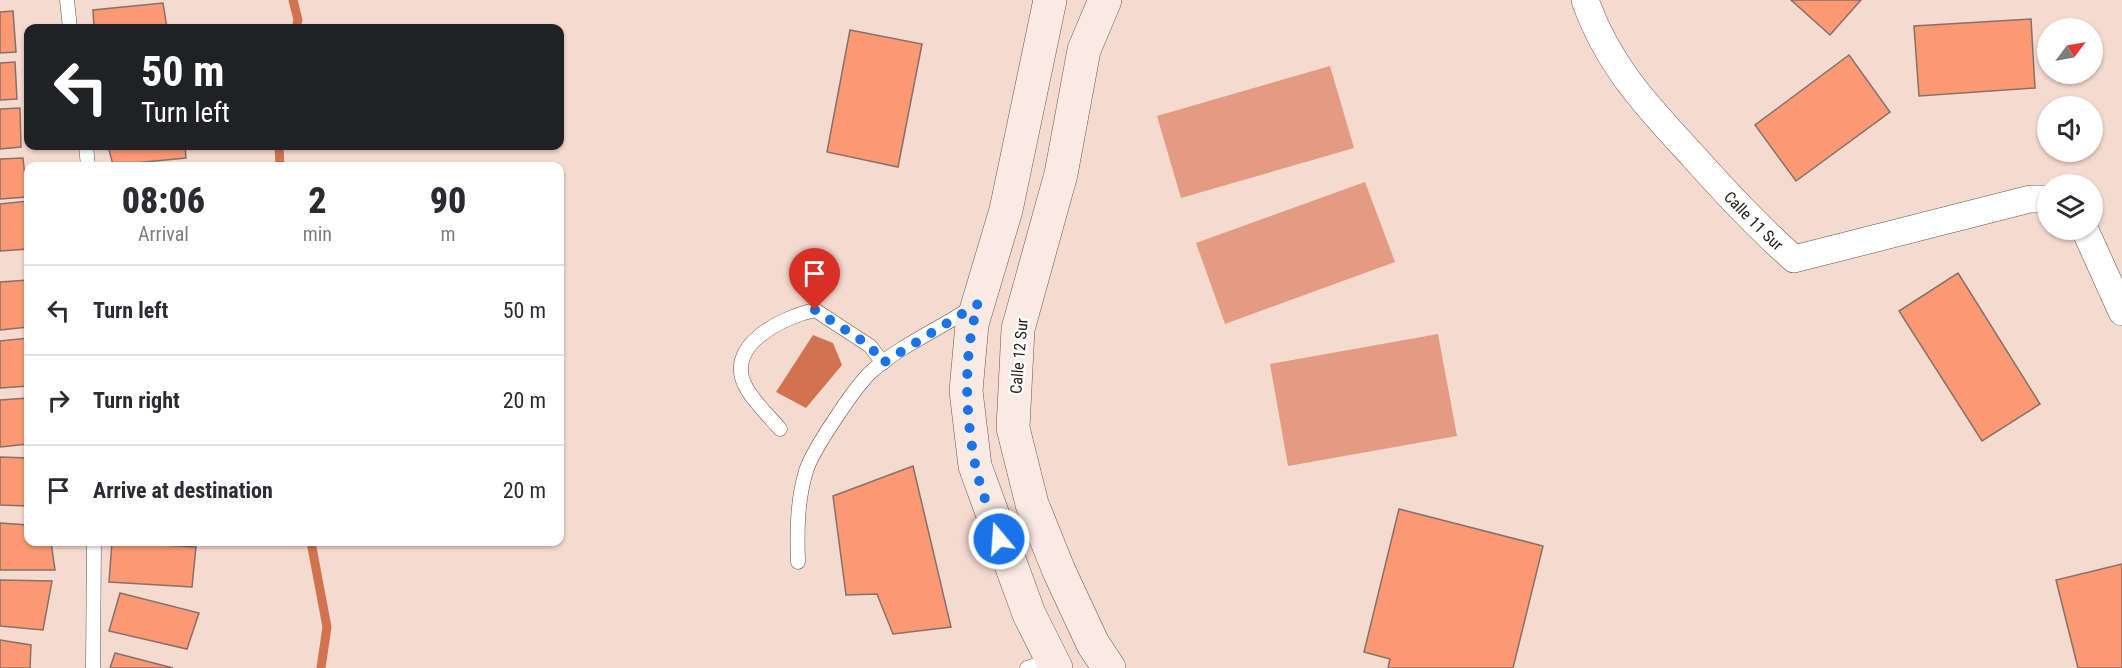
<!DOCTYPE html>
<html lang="en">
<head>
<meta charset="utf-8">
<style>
	body { margin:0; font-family:"Roboto Condensed",sans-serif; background:#f2f2f3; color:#2b2b33; height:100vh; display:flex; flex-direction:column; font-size:22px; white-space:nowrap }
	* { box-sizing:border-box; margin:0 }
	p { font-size:20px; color:#7c7c81 }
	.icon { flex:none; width:33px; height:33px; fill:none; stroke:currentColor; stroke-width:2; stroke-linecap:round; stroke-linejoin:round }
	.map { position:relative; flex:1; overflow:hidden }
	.panel { position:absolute; left:24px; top:162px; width:540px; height:384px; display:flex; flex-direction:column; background:#fff; border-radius:12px; box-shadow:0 2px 4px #0004 }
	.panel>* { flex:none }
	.hud { position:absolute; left:24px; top:24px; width:540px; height:126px; border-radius:12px; box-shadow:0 2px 4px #0004; background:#202124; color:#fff; overflow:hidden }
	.needle { width:39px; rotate:58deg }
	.tools { position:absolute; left:2037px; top:18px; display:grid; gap:12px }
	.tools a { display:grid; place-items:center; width:66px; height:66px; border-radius:50%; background:#fff; box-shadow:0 2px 4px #0004; font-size:30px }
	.pin { position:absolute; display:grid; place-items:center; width:51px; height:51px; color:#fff; margin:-62px -26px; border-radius:50% 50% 50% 0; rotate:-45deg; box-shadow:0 0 6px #0007 }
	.pin .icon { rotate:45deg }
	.me { position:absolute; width:66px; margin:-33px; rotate:342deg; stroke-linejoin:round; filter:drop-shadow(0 0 4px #0008) }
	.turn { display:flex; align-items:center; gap:21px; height:126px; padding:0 18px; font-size:27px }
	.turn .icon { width:78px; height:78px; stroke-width:2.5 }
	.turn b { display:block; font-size:42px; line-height:51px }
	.eta { display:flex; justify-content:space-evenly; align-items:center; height:102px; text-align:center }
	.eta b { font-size:36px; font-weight:800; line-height:42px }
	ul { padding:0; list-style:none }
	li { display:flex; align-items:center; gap:18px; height:90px; padding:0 18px; border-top:2px solid #e1e1e2 }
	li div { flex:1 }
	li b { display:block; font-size:22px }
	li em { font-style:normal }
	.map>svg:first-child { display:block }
</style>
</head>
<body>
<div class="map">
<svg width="2122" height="668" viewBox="0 0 2122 668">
	<rect width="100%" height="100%" fill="#f5dad0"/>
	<g fill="#e39b81">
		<path d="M1330,66l24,82 -173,50 -24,-82z"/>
		<path d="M1365,182l30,80 -170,62 -29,-81z"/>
		<path d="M1438,334l19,102 -169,30 -18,-102z"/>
	</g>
	<path fill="#d27350" d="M813,335l20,8 9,22 -36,43 -30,-16z"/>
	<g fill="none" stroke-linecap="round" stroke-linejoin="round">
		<g stroke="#d27350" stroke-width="9">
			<path d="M293,0l5,20 -2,8"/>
			<path d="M279,146l1,20"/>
			<path d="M311,542l16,85 -6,41"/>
		</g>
	</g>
	<g fill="#fb9974" stroke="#887067" stroke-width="1.5">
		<path d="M1791,0h70l-31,35z"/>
		<path d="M163,3l4,25h-73l-1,-18z"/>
		<path d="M13,11l3,41 -16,1v-41z"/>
		<path d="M2031,19l4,69 -116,8 -5,-70z"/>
		<path d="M850,30l72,14 -24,123 -71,-15z"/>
		<path d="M1849,55l41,57 -94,69 -41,-56z"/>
		<path d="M15,62l2,37 -17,1v-37z"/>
		<path d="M20,108l1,39 -21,2v-40z"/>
		<path d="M108,146h77l1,12 -73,7z"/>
		<path d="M23,158l4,39 -27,2v-40z"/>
		<path d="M28,201v48l-28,2v-47z"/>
		<path d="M1958,273l82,131 -58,37 -83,-130z"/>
		<path d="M28,280v47l-28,3v-48z"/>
		<path d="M28,338v48l-28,2v-47z"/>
		<path d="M28,398v46l-28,3v-47z"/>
		<path d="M0,457l28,1v48l-28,-1z"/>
		<path d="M913,466l38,161 -58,7 -16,-40 -31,1 -13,-99z"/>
		<path d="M1399,509l144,37 -30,122h-125l2,-9 -26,-7z"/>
		<path d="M0,523l28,2v17h23l4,28h-55z"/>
		<path d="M112,542l84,5 -4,40 -83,-5z"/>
		<path d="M2122,564v104h-44l-22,-88z"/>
		<path d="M0,580l52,1 -9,49 -43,-4z"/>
		<path d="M120,593l79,20 -12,36 -78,-18z"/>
		<path d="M0,640l31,5 -1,23h-30z"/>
		<path d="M115,653l58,15h-63z"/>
	</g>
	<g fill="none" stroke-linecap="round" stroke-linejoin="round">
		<defs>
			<g id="service">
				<path d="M67,0l3,28"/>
				<path d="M86,146l2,20"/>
				<path d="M780,429c-11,-13 -25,-26 -33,-40 -26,-43 36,-72 68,-79l55,36 13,17"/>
				<path d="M798,562c-1,-31 -1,-61 8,-91 6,-20 50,-86 66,-100 29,-26 68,-42 100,-64"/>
				<path d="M93,668l1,-126"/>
				<path d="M1027,668l25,-8"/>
			</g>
			<g id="minor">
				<path id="s1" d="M1585,0c23,66 63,107 109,157 32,36 64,70 100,102l236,-60h18"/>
				<path d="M2085,230l37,82"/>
			</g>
			<g id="secondary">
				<path d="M1050,0l-44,210 -34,114 -6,67 9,75 54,148 27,54"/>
				<path d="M1105,0l-21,50 -23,124 -43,155 -5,99 19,76 27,67 34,73 16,24"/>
			</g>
		</defs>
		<use href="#service" stroke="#6a534b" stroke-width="15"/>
		<use href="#minor" stroke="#6a534b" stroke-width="28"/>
		<use href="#secondary" stroke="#6a534b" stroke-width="34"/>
		<use href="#service" stroke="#fff" stroke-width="14"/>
		<use href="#minor" stroke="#fff" stroke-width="27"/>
		<use href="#secondary" stroke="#faeae4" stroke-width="33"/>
	</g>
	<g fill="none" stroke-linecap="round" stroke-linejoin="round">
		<path stroke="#1a73e8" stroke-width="10" stroke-dasharray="0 18" d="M815,310l55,36 13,17 95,-59c-15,51 -13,108 -3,160 5,25 16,50 24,75"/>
	</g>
	<g text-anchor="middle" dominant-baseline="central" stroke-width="5" stroke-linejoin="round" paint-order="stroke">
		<g font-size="16" fill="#221915" stroke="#fff">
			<text stroke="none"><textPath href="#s1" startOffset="280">Calle 11 Sur</textPath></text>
			<text transform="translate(1019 356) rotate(-85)">Calle 12 Sur</text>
		</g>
	</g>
</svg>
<div class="tools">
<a><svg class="needle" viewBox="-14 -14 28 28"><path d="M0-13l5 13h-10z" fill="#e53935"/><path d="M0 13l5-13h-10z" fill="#7c7c81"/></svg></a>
<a><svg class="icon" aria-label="sound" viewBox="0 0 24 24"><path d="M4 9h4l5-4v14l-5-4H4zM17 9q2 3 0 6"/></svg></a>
<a><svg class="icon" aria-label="layers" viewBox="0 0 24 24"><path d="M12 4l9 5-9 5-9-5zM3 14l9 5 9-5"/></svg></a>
</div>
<div class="pin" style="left:815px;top:310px;background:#d93025"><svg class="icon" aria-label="arrive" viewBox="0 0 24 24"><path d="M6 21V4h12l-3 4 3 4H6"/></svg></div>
<svg class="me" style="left:999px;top:539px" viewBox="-20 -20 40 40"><circle r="17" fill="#1a73e8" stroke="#fff" stroke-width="3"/><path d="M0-11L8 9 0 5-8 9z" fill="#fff"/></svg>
<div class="hud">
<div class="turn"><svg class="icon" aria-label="left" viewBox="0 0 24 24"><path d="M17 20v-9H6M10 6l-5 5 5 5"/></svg><div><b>50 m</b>Turn left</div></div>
</div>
<section class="panel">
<div class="eta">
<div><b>08:06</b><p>Arrival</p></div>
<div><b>2</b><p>min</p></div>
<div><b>90</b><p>m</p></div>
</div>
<ul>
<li><svg class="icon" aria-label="left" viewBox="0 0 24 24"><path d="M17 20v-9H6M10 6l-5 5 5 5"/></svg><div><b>Turn left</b></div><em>50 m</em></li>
<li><svg class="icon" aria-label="right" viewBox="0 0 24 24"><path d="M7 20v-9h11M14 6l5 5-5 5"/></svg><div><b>Turn right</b></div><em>20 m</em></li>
<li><svg class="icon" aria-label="arrive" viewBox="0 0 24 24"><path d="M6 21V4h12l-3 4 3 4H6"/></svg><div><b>Arrive at destination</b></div><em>20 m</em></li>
</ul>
</section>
</div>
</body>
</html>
